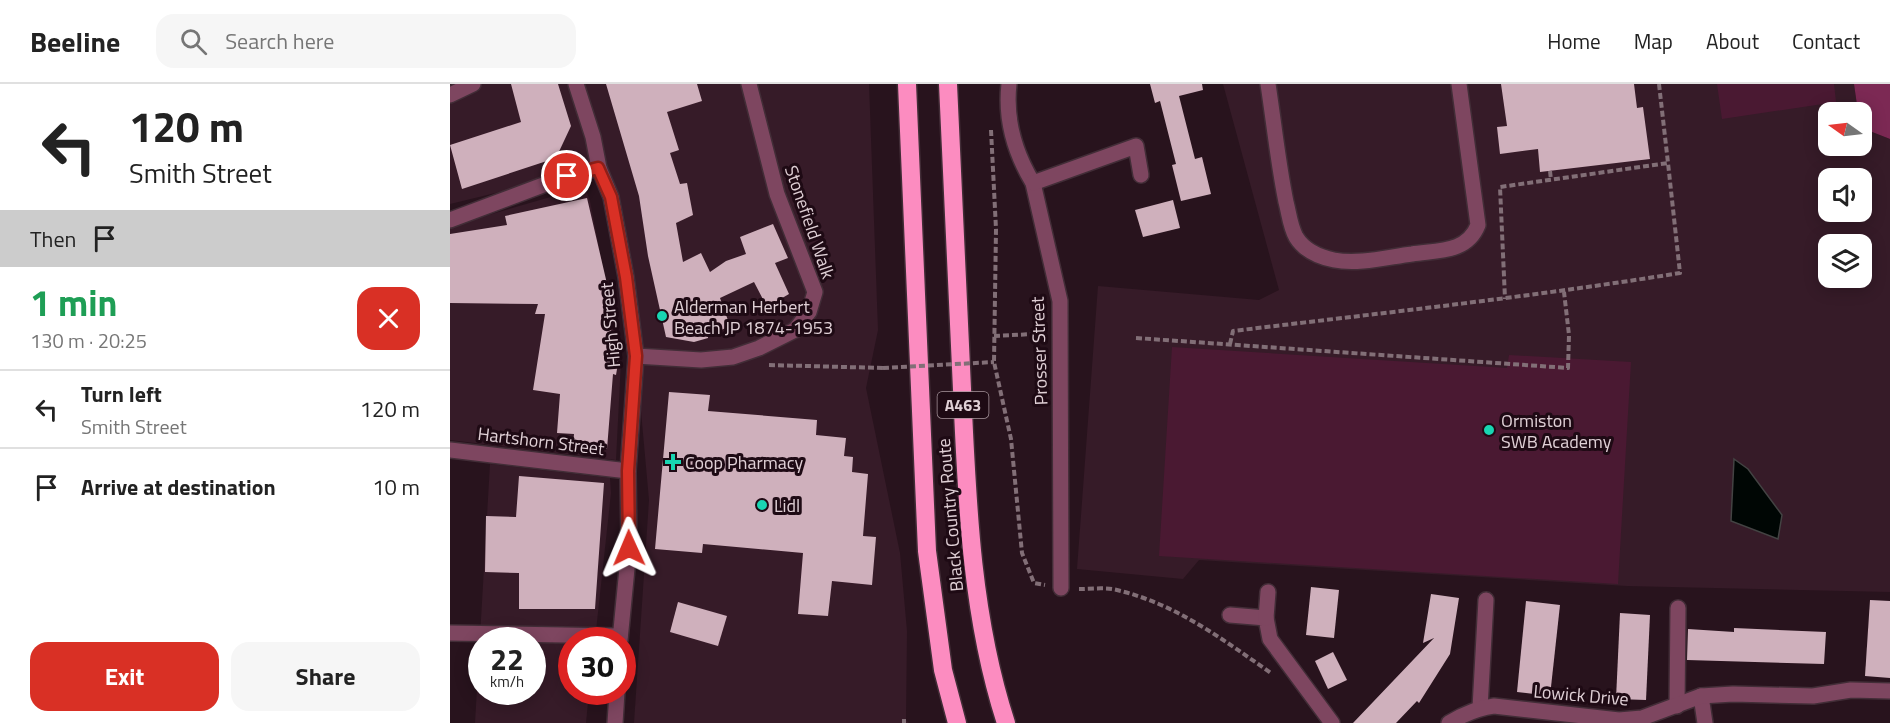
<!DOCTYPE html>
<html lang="en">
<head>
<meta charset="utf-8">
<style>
	body { margin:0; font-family:"Titillium Web",sans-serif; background:#f6f6f6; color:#222; height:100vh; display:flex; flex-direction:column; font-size:22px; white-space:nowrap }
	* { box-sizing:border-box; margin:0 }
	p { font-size:20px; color:#767676 }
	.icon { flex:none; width:33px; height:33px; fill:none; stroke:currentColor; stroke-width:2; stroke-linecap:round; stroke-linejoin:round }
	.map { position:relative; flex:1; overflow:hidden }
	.side { display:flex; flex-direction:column; background:#fff; width:450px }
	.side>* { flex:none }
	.top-card { background:#fff; color:#222; overflow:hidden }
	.needle { width:39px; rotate:284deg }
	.tools { position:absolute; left:1368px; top:18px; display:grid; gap:12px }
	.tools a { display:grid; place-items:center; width:54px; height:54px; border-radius:12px; background:#fff; box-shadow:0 3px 15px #0003; font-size:30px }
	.speed { position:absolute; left:18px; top:543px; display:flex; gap:12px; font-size:30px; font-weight:700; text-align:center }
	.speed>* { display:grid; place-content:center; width:78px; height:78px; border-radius:50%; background:#fff; box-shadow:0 3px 15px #0003; line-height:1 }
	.speed small { font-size:15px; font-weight:400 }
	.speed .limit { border:9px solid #d22; background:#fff; color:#111 }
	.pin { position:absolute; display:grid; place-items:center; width:51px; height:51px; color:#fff; margin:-26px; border:3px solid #fff; border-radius:50%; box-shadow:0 2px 6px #0007 }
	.me { position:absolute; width:66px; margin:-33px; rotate:359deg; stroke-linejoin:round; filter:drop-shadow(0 0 4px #0008) }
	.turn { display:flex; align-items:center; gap:21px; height:126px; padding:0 30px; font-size:27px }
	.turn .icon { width:78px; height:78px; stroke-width:2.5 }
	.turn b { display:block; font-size:42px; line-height:51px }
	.then { display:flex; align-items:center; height:57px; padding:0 30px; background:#0003; gap:12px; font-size:22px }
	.round { display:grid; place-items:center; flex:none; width:63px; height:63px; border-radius:18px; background:#f6f6f6 }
	.overview { display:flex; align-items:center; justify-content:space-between; height:102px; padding:0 30px }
	h1 { font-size:36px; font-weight:700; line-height:45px; color:#1e9e55 }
	.cta { display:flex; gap:12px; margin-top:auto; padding:12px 30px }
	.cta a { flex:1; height:69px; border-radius:18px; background:#d93025; color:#fff; font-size:24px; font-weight:700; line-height:69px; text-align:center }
	.cta a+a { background:#f6f6f6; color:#222 }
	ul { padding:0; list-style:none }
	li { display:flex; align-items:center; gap:18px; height:78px; padding:0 30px; border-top:2px solid #e0e0e0 }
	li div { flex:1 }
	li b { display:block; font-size:22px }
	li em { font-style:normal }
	header { display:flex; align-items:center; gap:36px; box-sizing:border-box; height:84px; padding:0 30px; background:#fff; border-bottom:2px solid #e0e0e0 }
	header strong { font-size:28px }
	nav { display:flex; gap:33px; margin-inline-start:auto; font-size:21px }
	.search { width:420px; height:54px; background:#f6f6f6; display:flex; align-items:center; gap:15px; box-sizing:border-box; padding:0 21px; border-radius:18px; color:#767676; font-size:22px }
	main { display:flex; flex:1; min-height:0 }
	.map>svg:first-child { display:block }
</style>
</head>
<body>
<header>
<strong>Beeline</strong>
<div class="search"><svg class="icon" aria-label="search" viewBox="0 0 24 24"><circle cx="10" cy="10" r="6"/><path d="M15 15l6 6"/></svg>Search here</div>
<nav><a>Home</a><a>Map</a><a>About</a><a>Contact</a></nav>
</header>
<main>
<section class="side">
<div class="top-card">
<div class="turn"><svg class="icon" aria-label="left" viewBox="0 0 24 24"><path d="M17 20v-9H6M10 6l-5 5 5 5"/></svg><div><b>120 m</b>Smith Street</div></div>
<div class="then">Then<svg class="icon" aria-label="arrive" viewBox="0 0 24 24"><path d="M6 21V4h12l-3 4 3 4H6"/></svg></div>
</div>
<div class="overview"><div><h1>1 min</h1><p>130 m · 20:25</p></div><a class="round" style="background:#d93025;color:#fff"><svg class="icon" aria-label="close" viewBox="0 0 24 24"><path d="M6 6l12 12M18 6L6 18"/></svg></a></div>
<ul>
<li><svg class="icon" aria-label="left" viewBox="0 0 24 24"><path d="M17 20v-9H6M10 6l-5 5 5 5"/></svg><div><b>Turn left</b><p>Smith Street</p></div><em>120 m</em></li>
<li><svg class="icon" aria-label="arrive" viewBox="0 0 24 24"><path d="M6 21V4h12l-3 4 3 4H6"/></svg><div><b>Arrive at destination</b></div><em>10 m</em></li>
</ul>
<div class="cta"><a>Exit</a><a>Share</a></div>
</section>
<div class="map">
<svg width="1440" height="639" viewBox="0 0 1440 639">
	<rect width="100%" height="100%" fill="#28131d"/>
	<g fill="#361b28" fill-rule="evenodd">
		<path d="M0,0h419l9,246 -12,58 34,165 7,78 -1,89 3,3h-275l15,-223 -13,-144 -38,-188 -148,36z"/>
		<path d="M773,0h631l4,28h-30v34h34v-18l28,11v453l-263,-6 -428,-26 -16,19 -106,-10 21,-283 161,14 20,-10zM1378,94h34v34h-34zM1378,160h34v34h-34z"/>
		<path d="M135,103l5,14 31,160 -5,99 -166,-20v-214z"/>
		<path d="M40,380l120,14 1,15 -16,147h-23v52h17l-3,31h-111zM32,556h50v52h-50z"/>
	</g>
	<g fill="#4a1932">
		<path d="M1267,0h117l2,18 -114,17z"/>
		<path d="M722,263l335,21 2,-13 122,7 -13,222 -459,-28z"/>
	</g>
	<path fill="#7c2954" d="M1404,0h36v55l-28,-11v-16h-4z"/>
	<path fill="#000604" stroke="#434343" stroke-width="1.5" d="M1284,375l14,10 34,46 -4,24 -47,-18z"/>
	<g fill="#cfb0bc">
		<path d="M61,0h47l13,42 -15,32 -94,31 -12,-44 71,-23z"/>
		<path d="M156,0h91l5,17 -35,11 12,38 -9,3 10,31 7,-1 6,32 -17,8 7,39 18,-9 9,19 16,-11 20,-7 -6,-17 33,-13 15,34 -13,5 14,31 -22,13 -13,-25 -34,16 10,28 -22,10v2l-14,4 -28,-5 -18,-81 -9,-60z"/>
		<path d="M700,0h52l1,6 -24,6 16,63 7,-2 9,37 -30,7 -9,-36 4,-1 -16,-63 -5,2z"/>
		<path d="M1051,0h133l3,24 6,-1 7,52 -110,13 -2,-23 -38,5 -3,-27 10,-1z"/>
		<path d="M137,114l21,90 5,68 6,1 -3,18 -3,-1 -6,75 -34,-3 1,-12 -17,-1 3,-39 -27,-4 12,-76h-10l3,-10 -88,-1v-69l57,-9 -2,-9z"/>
		<path d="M723,116l7,28 -37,9 -8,-27z"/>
		<path d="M219,308l41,3 -2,16 109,9 -1,15 30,3 -2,18 9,1 -1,15 16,2 -5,62 13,1 -4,48 -40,-4 -4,35 -30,-2 5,-61 -100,-9 -1,9 -47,-4z"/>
		<path d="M69,392l85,7 -9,126h-76v-36l-34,-1 1,-56 30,1z"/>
		<path d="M861,503l28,3 -5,48 -28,-3z"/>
		<path d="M981,510l28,4 -9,56 -31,49 -2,-2 -21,22h-43l81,-85 -11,5z"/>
		<path d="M1420,516l20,1v77l-25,-2z"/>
		<path d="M1076,517l34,4 -10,91 -33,-4z"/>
		<path d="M228,518l49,14 -9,30 -48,-14z"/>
		<path d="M1170,529l30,2 -4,85 -30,-1z"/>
		<path d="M1284,544l92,4 -2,32 -137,-4 1,-31 46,3z"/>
		<path d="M883,568l14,28 -19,9 -13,-28z"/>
	</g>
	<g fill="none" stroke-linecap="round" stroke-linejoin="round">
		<defs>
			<g id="minor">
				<path d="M126,0l17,53 6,31 12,29 15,80 10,79 -8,115 1,77 -9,92"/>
				<path d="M559,0c-4,35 6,69 24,99l27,118 1,287"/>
				<path d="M818,0c6,39 10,79 18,118 3,11 4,24 10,35 8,13 23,20 38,23 24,5 54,-3 78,-6 26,-4 55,-1 66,-29l-19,-141"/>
				<path d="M0,11l23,-11"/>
				<path d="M583,99l103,-37 5,29"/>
				<path d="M0,136l117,-44 32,-8"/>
				<path d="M186,272l65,4 32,-3 26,-9 36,-18 14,-18 6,-20 -38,-98 -28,-110"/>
				<path d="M0,366l178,21"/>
				<path d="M780,531l36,3 4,21 62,84"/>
				<path d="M816,534l2,-26"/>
				<path d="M0,549l170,3"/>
				<path d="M1251,612l4,27"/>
				<path d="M1227,622l1,-98"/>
				<path d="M1030,624l6,-108"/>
				<path d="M165,639l2,-31"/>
				<path d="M999,639c15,-9 28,-15 45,-17l125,14 23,-2 59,-22 32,-2 80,2 38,-6 39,1"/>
			</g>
			<g id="highway">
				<path d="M457,0l20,467 16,119 14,53"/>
				<path d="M498,0c5,102 9,204 14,305 5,112 9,227 44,334"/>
			</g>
		</defs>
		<use href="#minor" stroke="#422d37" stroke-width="18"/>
		<use href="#highway" stroke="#422d37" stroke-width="21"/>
		<g stroke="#826f77" stroke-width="4" stroke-dasharray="6 3" stroke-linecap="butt">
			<path d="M1209,0l9,79"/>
			<path d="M541,46l5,99 -2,133 17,77 11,114 12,30 11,2"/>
			<path d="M1100,87l1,9"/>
			<path d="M544,252l40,-2"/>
			<path d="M686,254l432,30 1,-33 -5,-43"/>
			<path d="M780,260l3,-13c149,-18 298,-34 447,-58l-12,-110 -168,24 5,112"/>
			<path d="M319,281l114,3"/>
			<path d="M629,505c12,0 26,-2 38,1 59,14 105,49 154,83"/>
			<path d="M454,639v-4"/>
		</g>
		<use href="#minor" stroke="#7e4660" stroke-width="15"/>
		<use href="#highway" stroke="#fc8cc0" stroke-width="18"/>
		<path stroke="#826f77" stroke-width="4" stroke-dasharray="6 3" stroke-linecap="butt" d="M433,284l111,-6"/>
	</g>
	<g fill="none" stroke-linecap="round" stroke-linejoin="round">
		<defs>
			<path id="route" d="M117,92l31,-8 13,29 15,80 10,79 -8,115 1,77"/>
		</defs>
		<use href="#route" stroke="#8d1f18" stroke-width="15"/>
		<use href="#route" stroke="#d93025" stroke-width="10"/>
	</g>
	<g fill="#18d5b2" stroke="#1e0a14" stroke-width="2">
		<circle cx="212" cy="232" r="6"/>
		<circle cx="1039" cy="346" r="6"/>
		<path d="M220 369h6v6h6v6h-6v6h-6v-6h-6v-6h6z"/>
		<circle cx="312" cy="421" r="6"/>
	</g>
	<g text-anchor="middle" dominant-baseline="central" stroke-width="6" stroke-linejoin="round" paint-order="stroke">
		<rect fill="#1e0a14" stroke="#a6959c" stroke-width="1.5" x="487.5" y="308" width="51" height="26" rx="4.5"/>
		<g font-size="16" font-weight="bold" fill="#e0d0d6">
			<text x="513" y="321">A463</text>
		</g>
		<g font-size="18" fill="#e0d0d6" stroke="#1e0a14">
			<text transform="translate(360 138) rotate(71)">Stonefield Walk</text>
			<text transform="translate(160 241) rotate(-95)">High Street</text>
			<text transform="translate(589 267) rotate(-92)">Prosser Street</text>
			<text transform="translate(91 357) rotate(7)">Hartshorn Street</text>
			<text transform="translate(500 431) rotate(-95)">Black Country Route</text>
			<text transform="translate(1131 611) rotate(5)">Lowick Drive</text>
		</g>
		<g font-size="18" fill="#e0d0d6" stroke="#1e0a14" text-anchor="start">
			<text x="224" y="222">Alderman Herbert<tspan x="224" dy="21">Beach JP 1874-1953</tspan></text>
			<text x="1051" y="336">Ormiston<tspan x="1051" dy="21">SWB Academy</tspan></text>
			<text x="235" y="378">Coop Pharmacy</text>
			<text x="324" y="421">Lidl</text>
		</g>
	</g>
</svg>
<div class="tools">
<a><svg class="needle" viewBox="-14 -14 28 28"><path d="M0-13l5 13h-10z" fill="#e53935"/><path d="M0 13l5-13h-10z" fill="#767676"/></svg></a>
<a><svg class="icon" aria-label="sound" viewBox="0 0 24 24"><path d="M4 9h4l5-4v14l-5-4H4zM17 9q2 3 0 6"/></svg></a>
<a><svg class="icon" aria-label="layers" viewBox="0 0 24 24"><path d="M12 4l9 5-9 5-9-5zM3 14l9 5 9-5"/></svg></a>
</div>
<div class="speed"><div>22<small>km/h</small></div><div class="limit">30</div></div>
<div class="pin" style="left:117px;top:92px;background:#d93025"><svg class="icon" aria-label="arrive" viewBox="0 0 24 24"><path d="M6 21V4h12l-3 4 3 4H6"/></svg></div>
<svg class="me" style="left:179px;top:464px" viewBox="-20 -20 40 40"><path d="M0-17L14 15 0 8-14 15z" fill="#d93025" stroke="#fff" stroke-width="4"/></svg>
</div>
</main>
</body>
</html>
